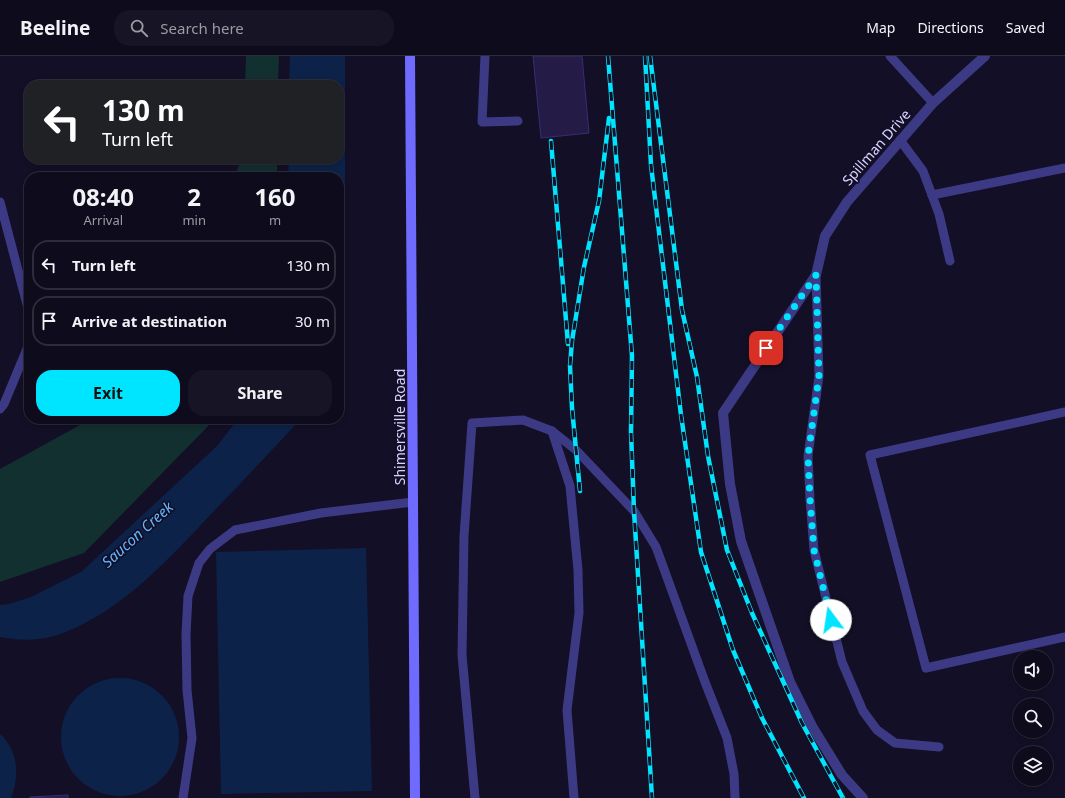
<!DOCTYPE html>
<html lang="en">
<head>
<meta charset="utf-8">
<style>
	body { margin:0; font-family:"Noto Sans",sans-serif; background:#171425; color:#f1f3f6; height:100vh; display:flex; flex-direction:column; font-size:15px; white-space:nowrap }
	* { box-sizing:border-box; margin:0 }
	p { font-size:13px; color:#9b9ba3 }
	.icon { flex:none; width:22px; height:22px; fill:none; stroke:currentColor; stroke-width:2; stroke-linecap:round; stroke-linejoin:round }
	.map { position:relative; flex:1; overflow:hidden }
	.panel { position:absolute; left:24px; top:116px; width:320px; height:252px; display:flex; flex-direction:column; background:#0e0b1c; border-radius:16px; box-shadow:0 2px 6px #0003,0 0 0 1px #2e2b3b }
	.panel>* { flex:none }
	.hud { position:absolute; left:24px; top:24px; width:320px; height:84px; border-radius:16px; box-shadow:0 2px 6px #0003,0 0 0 1px #2e2b3b; background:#202124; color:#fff; overflow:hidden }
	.controls { position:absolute; left:1013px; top:594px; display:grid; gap:8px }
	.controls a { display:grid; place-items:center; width:40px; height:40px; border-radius:50%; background:#0e0b1c; box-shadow:0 2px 6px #0003,0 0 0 1px #2e2b3b; font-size:20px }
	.pin { position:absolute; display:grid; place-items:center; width:34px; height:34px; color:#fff; margin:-17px; border-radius:8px; box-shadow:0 2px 6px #0006 }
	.me { position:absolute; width:44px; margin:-22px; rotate:346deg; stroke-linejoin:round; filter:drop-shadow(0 0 3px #0008) }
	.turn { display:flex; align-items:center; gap:14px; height:84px; padding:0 12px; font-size:18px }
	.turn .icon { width:52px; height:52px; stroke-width:2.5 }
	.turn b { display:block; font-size:28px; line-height:34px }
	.eta { display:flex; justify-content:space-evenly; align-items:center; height:68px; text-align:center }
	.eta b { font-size:24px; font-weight:700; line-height:28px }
	.button { display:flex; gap:8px; margin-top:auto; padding:8px 12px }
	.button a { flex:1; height:46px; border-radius:16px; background:#00e5ff; color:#111; font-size:16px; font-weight:700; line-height:46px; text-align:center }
	.button a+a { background:#171425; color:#f1f3f6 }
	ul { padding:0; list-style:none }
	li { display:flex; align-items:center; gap:12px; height:50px; margin:0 8px 6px; padding:0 4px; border:2px solid #2e2b3b; border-radius:16px }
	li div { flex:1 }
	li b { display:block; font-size:15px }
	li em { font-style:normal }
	header { display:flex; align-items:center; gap:24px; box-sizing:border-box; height:56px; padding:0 20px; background:#0e0b1c; border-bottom:1px solid #2e2b3b }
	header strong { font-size:19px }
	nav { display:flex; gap:22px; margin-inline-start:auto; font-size:14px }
	.search { width:280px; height:36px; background:#171425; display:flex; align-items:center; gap:10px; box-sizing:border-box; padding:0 14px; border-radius:16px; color:#9b9ba3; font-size:15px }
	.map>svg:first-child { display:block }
</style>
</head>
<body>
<header>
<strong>Beeline</strong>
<div class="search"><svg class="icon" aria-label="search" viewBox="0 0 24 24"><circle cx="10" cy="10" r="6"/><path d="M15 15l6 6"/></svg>Search here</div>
<nav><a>Map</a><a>Directions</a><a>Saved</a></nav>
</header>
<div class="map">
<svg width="1065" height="742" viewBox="0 0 1065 742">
	<rect width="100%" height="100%" fill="#130f26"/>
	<g fill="#12302f">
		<path d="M246,0h33l-1,29h-33z"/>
		<path d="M242,103h35v18h-43z"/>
		<path d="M91,363h124l-131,134 -84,29v-113z"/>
	</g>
	<g fill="#0c2248">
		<path d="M290,0h55v188l-6,77v-144h-51l1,-18h50v-74h-50z"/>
		<path d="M238,363h63c-29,31 -58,62 -88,93 -42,45 -91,99 -150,121 -20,8 -42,8 -63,4v-32l9,-1 22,-7 50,-25 136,-126z"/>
		<path d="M366,492l6,243 -151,3 -5,-242z"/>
		<circle cx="120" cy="681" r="59"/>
		<path d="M0,678c18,16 20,43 11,64h-11z"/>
	</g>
	<g fill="#241b47" stroke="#3b2d73">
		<path d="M533,0h49l7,77 -48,5z"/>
		<path d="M68,739v3h-38v-1z"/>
	</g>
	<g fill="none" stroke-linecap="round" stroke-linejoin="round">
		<g stroke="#3d3a85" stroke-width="9">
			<path d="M485,0l-3,66 36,-1"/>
			<path d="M890,0l43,47"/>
			<path d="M900,84l23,31 16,43 11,47"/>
			<path d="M932,139l133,-27"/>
			<path d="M0,146l29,110"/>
			<path d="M816,219l3,101 -11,80 2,43 4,51 28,112 21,49 14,19 18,13 44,4"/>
			<path d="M0,353l4,-5 25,-60"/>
			<path d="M1065,356l-195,43 56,213 139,-31"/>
			<path d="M552,375l18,55 8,84 1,43 -12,97 7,88"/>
			<path d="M183,742l9,-60 -5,-48 -1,-56 2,-38 11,-33 11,-14 25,-19 86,-17 92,-11"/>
			<path d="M475,742l-13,-143 2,-119 8,-113 51,-3 29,11 24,19 58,61 22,36 49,135 22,56 7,36 1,24"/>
		</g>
		<path stroke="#3d3a85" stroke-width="10" d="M863,742l-21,-23 -29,-47 -23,-46 -49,-141 -11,-57 -7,-71 93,-138 9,-39 22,-34 86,-99 52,-47"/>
		<path stroke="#6f6bff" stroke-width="10" d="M410,0l5,742"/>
		<defs>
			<g id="rail">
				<path d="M608,0l24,300 -1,76 3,79 18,287"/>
				<path d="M645,0l6,109 30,250 20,137 32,98 29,68 42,80"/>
				<path d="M650,0l32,254 15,67 11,79 19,94 25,63 50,110 41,75"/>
				<path d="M551,85l17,203"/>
				<path d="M580,435l-8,-83 -2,-42 2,-25 12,-74 15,-66 10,-83"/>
			</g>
		</defs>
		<use href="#rail" stroke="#00e5ff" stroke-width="4.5"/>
		<use href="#rail" stroke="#130f26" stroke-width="3" stroke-dasharray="9" stroke-linecap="butt"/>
	</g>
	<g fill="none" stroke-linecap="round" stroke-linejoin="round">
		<path stroke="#00e5ff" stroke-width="7" stroke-dasharray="0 12.6" d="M766,292l50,-73 3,101 -11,80 2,43 4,51 17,70"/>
	</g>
	<g text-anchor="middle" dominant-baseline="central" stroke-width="3.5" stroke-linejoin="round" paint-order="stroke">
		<g font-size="14" fill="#d9d4ff" stroke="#130f26">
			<text transform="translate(876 91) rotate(-49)">Spillman Drive</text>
			<text transform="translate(399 371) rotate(-90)">Shimersville Road</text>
		</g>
		<g font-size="15" font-style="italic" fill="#62b6ff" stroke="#130f26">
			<text transform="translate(137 478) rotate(-42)">Saucon Creek</text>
		</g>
	</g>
</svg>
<div class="controls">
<a><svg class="icon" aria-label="sound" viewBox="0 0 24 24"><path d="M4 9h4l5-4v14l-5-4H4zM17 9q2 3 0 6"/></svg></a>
<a><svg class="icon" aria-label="search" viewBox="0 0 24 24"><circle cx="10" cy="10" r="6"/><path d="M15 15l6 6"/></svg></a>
<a><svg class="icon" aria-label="layers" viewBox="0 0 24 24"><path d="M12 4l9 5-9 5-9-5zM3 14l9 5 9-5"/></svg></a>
</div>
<div class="pin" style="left:766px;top:292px;background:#d93025"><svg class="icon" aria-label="arrive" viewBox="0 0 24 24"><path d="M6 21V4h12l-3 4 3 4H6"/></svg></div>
<svg class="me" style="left:831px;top:564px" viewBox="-20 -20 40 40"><circle r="19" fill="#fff"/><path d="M0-13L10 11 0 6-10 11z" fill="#00e5ff"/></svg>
<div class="hud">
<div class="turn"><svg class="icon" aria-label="left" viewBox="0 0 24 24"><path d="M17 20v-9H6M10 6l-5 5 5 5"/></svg><div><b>130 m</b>Turn left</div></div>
</div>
<section class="panel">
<div class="eta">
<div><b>08:40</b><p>Arrival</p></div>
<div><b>2</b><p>min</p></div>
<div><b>160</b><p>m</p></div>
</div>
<ul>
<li><svg class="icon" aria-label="left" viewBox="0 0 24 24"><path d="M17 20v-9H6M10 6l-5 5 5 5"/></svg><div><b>Turn left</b></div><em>130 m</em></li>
<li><svg class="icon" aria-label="arrive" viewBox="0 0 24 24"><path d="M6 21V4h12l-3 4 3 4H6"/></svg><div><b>Arrive at destination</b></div><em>30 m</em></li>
</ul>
<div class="button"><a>Exit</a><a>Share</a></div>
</section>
</div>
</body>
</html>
